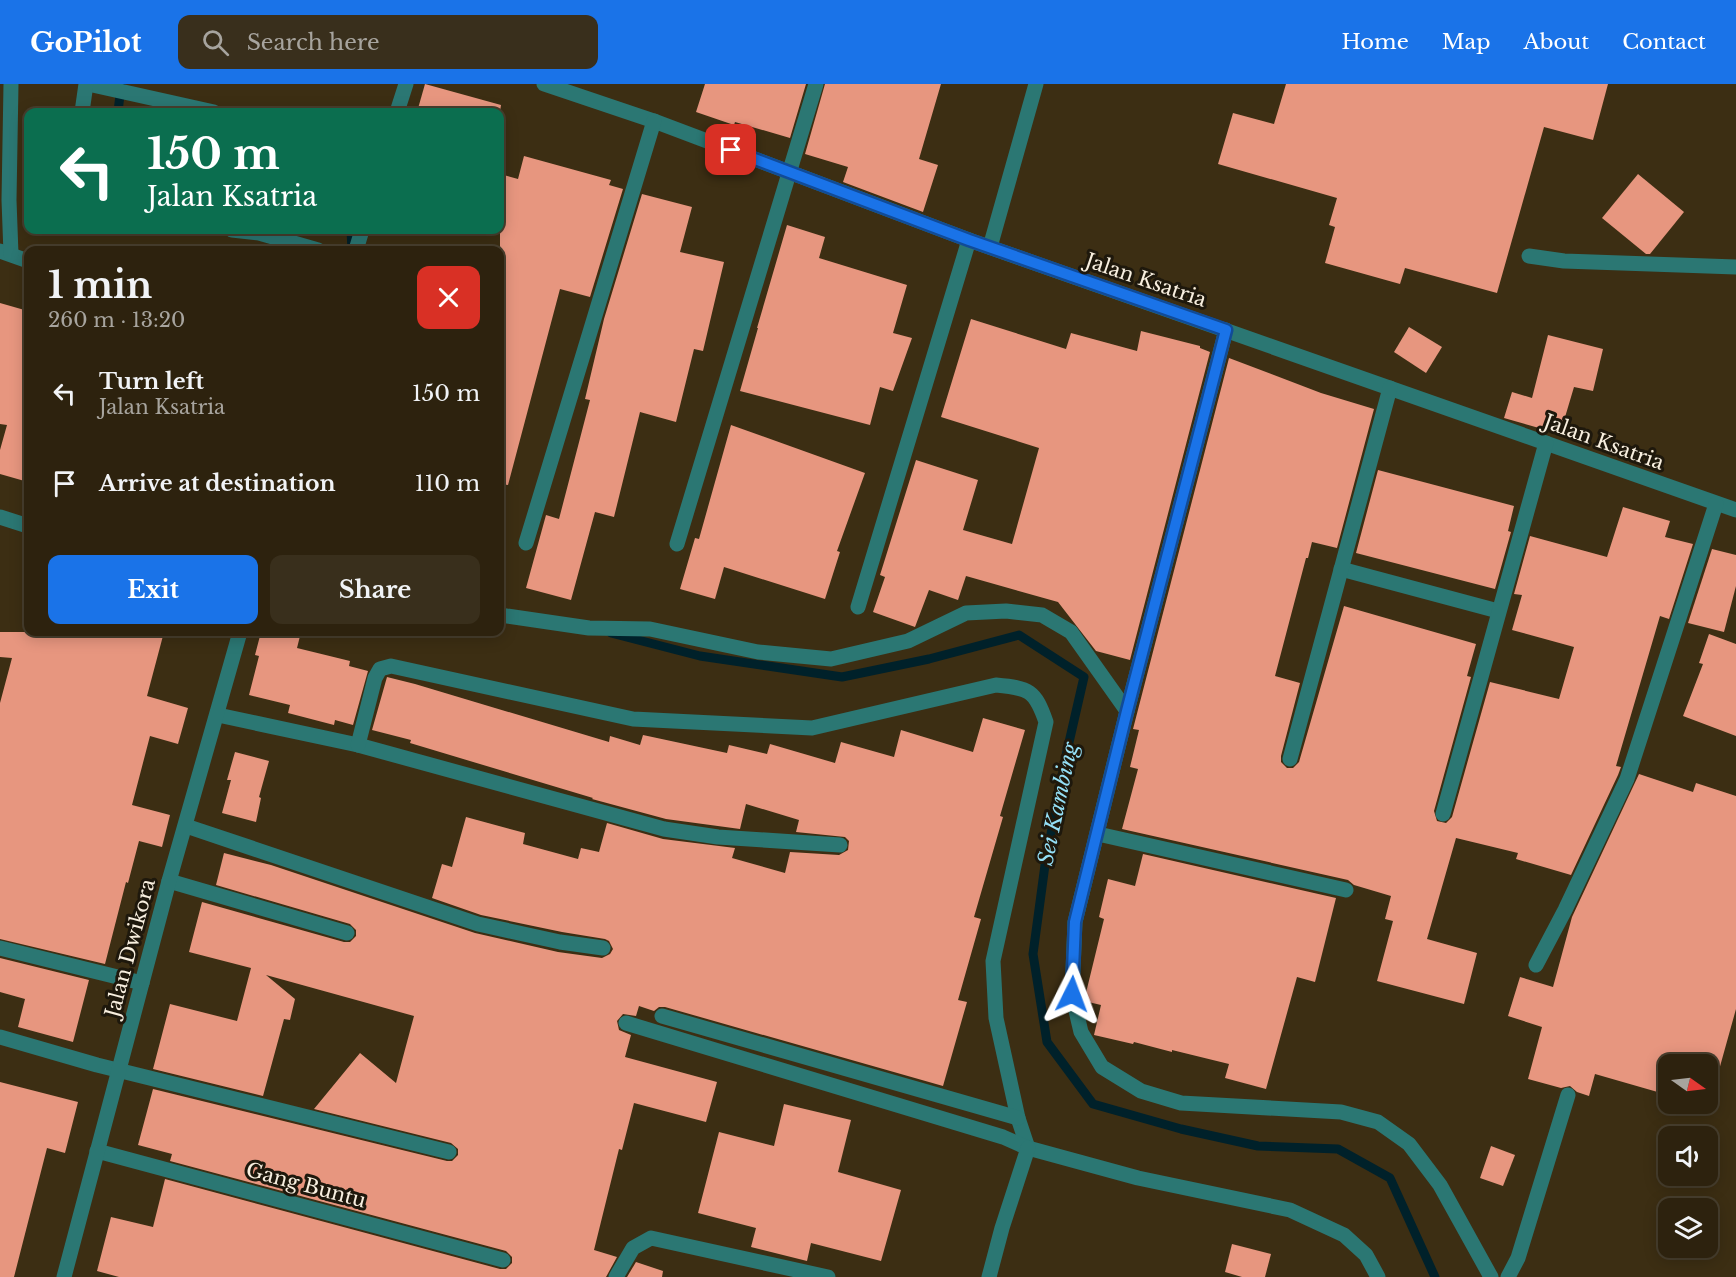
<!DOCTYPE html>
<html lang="en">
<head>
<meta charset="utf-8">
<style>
	body { margin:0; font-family:"Libre Baskerville",serif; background:#392f1c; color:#f1f3f6; height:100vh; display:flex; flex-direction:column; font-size:22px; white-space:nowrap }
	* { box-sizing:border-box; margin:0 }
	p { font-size:20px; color:#a7a49e }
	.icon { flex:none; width:33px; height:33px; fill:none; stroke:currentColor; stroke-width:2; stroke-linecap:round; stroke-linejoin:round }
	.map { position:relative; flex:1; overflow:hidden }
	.details { position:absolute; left:24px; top:162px; width:480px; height:390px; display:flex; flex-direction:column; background:#2d220e; border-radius:12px; box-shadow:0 3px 15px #0003,0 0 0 2px #483f2e }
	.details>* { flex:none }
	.guide { position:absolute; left:24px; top:24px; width:480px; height:126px; border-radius:12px; box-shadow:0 3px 15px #0003,0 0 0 2px #483f2e; background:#0b6e4f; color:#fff; overflow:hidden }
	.needle { width:39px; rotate:104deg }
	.controls { position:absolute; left:1658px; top:970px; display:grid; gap:12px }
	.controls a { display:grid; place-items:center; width:60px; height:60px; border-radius:12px; background:#2d220e; box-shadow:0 3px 15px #0003,0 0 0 2px #483f2e; font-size:30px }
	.pin { position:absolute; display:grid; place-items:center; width:51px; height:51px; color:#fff; margin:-26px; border-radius:12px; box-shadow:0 3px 9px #0006 }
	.me { position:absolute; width:66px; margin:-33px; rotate:3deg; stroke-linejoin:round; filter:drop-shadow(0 0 4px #0008) }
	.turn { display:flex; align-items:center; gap:21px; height:126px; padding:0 24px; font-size:27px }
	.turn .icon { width:78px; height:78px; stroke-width:2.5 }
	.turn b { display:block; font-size:42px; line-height:51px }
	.round { display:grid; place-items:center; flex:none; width:63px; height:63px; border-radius:12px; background:#392f1c }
	.head { display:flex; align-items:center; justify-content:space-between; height:102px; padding:0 24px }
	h1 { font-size:36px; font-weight:700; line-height:45px }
	.action { display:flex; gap:12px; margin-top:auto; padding:12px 24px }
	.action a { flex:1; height:69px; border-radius:12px; background:#1a73e8; color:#fff; font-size:24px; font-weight:700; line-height:69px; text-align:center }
	.action a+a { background:#392f1c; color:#f1f3f6 }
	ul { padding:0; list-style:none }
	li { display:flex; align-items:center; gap:18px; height:90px; padding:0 24px }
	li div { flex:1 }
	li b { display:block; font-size:22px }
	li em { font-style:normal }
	header { display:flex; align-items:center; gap:36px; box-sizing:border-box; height:84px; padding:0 30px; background:#1a73e8; color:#fff }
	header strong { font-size:28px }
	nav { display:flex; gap:33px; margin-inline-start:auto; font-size:21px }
	.search { width:420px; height:54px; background:#392f1c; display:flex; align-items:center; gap:15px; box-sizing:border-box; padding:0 21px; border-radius:12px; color:#a7a49e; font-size:22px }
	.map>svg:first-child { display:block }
</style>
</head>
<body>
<header>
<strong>GoPilot</strong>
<div class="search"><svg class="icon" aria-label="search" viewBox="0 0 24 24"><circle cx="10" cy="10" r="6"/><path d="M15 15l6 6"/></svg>Search here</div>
<nav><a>Home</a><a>Map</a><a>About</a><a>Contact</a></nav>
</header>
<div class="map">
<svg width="1736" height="1193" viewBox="0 0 1736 1193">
	<rect width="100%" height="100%" fill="#3c2e13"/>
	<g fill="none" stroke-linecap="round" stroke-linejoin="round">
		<g stroke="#00212a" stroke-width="9">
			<path d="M118,28l3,-26"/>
			<path d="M351,146l1,20"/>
			<path d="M611,549l89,23 142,21 87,-18 90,-24 65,42 -17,74 -22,114 -12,89 14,88 46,62 88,25 77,17 80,3 52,29 45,99"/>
		</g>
	</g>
	<g fill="#e7967f">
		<path d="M425,0l76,21 -1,7h-83z"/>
		<path d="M705,0h101l-16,54 -55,-16 -1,3 -38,-13z"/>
		<path d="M825,0h116l-22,75 19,6 -15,47 -80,-30 5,-15 -43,-13z"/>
		<path d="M1286,0h322l-15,56 -49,-13 -47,166 -92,-25 -5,16 -75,-21 10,-36 -6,-2 8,-27 -119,-34 15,-51 41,11z"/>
		<path d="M524,72l87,24 -2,5 14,4 -33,108 -30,-8 -52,196 -8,-1v-310l18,5z"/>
		<path d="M1638,90l46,38 -34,42h-4l-44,-36z"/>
		<path d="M642,110l50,13 -12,45 44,10 -21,89 -9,-2 -18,73 -36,-10 -26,105 -19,-5 -24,88 -45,-12 20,-73 13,4 31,-119 -5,-1 19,-80z"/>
		<path d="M787,141l38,12 -6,21 88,27 -14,48 19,5 -19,53 -13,-4 -10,38 -130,-34 18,-63h-1z"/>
		<path d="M0,219l28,8v171l-28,-8v-24l7,-25 -7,-1z"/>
		<path d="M971,235l95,30 5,-16 66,18 4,-20 59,15v2l10,4 -80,308 -34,-9 -38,-49 -92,-26 -8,24 -29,-10 -14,37 -42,-15 12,-35 -5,-2 36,-115 62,20 -15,50 49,14 27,-96 -98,-31z"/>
		<path d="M1409,243l33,20 -16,26 -32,-21z"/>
		<path d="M1548,251l55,14 -10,42 -19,-4 -14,47 -56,-16 8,-26 20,6z"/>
		<path d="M1229,274l92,35 53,16 -37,139 -25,-6 -4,16h-2l-31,118 25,7 -19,73v6l6,6h6l6,-6 45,-156 132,38 -9,32 4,1 -37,134 3,10 9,2 6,-6 38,-135 69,17 15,-52 -62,-17 10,-35 -8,-1 16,-58 77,21 16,-50 47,14 -5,16 28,7 -24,75 -9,-3 -44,150 5,1 -3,8 -47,100 -55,-16 2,-6 -62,-15 -29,101 50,14 -13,51 -87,-23 16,-60 -8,-2 6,-23 -37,-11 -6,-5 -226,-51 16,-60 -8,-2 9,-37 -6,-1z"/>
		<path d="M731,341l134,48 -28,78 3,1 -15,47 -101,-32 -9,32 -35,-10 15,-51 4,1z"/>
		<path d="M1378,386l136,36 -6,25 3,1 -16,57 -139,-36z"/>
		<path d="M1712,465l24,6v31l-12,46 -36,-9z"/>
		<path d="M0,548h164l-17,64 41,12 -10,36 -28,-8 -18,69 38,10 -8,32 -23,-6 -11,42 -2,-1 -21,82 -105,-25v-236l12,-45 -12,-1z"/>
		<path d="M261,548h40l-4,16 53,13 -1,5 19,5 -15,54 -18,-5 -1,5 -46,-12 2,-8 -41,-10 10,-39 -4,-1z"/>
		<path d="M1709,550l27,10v92l-53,-20 20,-52 -4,-1z"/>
		<path d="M387,593l28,7 194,58 1,-6 30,9 3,-10 84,18 2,-8 38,9 3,-10 65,19 6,-21 53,15 7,-27 72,22 10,-34 42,12 -25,86 3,1 -29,100 7,2 -23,81 9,2 -24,84 -278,-79h-6l-5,4 -15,-5 -3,10 -13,-2 -6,7 2,9 12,5 -6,22 92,25 -11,40 -72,-19 -12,47 -3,-1 -25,101 23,7 -11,20h-487l-22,-6 14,-54 42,10 12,-48 335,90h6l6,-6v-6l-6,-6 -336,-90 2,-7 -34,-9 15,-56 294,72h5l6,-6v-6l-7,-6 -137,-34 46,-56 36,30 18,-67 -148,-41 29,24 -5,21 -6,-1 -21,77 -110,-27 17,-65 67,17 14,-53 -62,-16 13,-50 142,40h6l6,-6v-6l-6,-6 -134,-39 8,-32 47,12 204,68 83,19 44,6 8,-4 3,-5 -4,-8 -4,-2 -43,-7 -81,-17 -49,-17 10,-34 10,3 14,-50 59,16 -2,11 55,15 3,-11 18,4 8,-29 56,16 72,9 -3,10 53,15 5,-21 49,3 9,-5 1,-9 -4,-4 -49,-5 3,-12 -53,-16 -6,25 -74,-10 -74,-20 1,-1 -183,-55 1,-3 -39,-10z"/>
		<path d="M235,668l34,9 -10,36 2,1 -5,24 -34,-9 9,-33h-4z"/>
		<path d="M1639,690l54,18 3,-9 40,13v213l-27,97 -7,-2h5v-39h-39v30l-73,-21 -6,22 -12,-4 -7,-6 -9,2 -33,-9 14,-52 -34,-11 12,-39 33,10 19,-70z"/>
		<path d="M1143,770l193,44 -21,84 -18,-5 -31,112 -41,-11 4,-14 -57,-14v2l-38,-10 -1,2 -39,-9 7,-30 -17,-4 20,-82 -5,-2 9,-38 27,7z"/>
		<path d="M0,874l89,22 -16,62 -55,-15 7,-28 -25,-7z"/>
		<path d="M0,998l78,20 -13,51 -18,-5 -33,129h-14z"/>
		<path d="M784,1020l67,16 -13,52 63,18 -20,71 -70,-18 -4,18 -56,-14 5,-19 -58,-15 21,-81 55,14z"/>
		<path d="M1491,1062l24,9 -12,31 -23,-8z"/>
		<path d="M1232,1160l39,10 -6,23h-23l-17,-5z"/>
		<path d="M636,1178l27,9 -1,6h-35z"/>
	</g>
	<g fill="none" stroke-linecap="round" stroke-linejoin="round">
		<g stroke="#2b7773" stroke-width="15">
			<path d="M88,0l126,28"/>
			<path d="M544,0l110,37 315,119 767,270"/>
			<path d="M82,28l4,-28"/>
			<path d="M397,28l9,-28"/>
			<path d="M232,146l27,3 59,17"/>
			<path d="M990,163l46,-163"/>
			<path d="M356,166l6,-20"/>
			<path d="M0,167l28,10"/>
			<path d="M11,170l-2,-54 2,-116"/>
			<path d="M1529,172l35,5 172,6"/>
			<path d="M0,433l28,9"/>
			<path d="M526,459l128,-422"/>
			<path d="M677,460l139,-460"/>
			<path d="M1341,485l157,42"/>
			<path d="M858,523l111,-367"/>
			<path d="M500,531l89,13 61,1 108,23 73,7 77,-18 58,-28 40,-2 36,4 29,17 56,79 -52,211 -3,72 9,38 21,35 39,24 40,12 160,9 37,10 31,22 31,41 51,92"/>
			<path d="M1127,627l99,-381"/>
			<path d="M218,631l140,30 306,84 54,8 122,8"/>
			<path d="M358,661l17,-67 5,-9 11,-3 242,53 179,9 184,-43c33,3 39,5 50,37l-53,239 3,57 22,100 10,30"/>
			<path d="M1290,675l100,-371"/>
			<path d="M1443,730l103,-371"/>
			<path d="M186,742l292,98 82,18 43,6"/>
			<path d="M1098,750l248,56"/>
			<path d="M169,797l178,52"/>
			<path d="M0,864l142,35"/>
			<path d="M1536,881l29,-55 62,-131 89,-275"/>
			<path d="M662,932l356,102"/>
			<path d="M626,939l377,114 25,11 110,30 152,32 54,25 22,20 12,22"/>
			<path d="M0,953l97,28 352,87"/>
			<path d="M97,1067l406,109"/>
			<path d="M64,1193l105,-396 71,-249"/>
			<path d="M616,1193l17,-29 18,-10 177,39"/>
			<path d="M989,1193l13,-49 26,-80"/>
			<path d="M1508,1193l10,-19 50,-163"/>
		</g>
	</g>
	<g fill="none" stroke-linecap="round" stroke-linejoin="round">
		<defs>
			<path id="route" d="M731,66l238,90 257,90 -99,381 -52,211 -3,72"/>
		</defs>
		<use href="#route" stroke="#114b97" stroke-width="15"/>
		<use href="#route" stroke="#1a73e8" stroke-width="10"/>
	</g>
	<g text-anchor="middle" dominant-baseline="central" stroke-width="6" stroke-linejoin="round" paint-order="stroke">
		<g font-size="20" fill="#f8efdf" stroke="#1e180c">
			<text transform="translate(1146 196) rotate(19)">Jalan Ksatria</text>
			<text transform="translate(1604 358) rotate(20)">Jalan Ksatria</text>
			<text transform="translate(130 864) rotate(-75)">Jalan Dwikora</text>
			<text transform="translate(306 1101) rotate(15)">Gang Buntu</text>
		</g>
		<g font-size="21" font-style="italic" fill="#94dff6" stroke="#1e180c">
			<text transform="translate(1058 720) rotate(-78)">Sei Kambing</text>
		</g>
	</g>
</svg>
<div class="controls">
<a><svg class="needle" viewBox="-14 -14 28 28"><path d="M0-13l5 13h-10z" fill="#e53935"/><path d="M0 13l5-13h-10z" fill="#a7a49e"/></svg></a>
<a><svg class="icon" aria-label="sound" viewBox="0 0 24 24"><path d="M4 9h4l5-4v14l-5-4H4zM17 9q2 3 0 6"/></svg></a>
<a><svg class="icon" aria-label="layers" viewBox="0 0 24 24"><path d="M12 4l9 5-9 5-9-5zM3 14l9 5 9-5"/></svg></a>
</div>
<div class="pin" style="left:731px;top:66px;background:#d93025"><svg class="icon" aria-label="arrive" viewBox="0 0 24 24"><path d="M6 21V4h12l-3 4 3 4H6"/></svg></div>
<svg class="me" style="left:1072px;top:910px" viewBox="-20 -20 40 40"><path d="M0-17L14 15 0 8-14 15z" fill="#1a73e8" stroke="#fff" stroke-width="4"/></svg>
<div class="guide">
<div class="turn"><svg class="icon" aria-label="left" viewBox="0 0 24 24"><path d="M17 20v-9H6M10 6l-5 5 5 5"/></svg><div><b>150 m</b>Jalan Ksatria</div></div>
</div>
<section class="details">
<div class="head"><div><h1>1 min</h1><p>260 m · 13:20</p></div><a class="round" style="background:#d93025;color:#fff"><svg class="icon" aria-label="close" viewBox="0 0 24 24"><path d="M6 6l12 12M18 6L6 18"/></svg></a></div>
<ul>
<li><svg class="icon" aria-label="left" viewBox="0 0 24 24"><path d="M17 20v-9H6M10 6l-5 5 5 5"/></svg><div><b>Turn left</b><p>Jalan Ksatria</p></div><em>150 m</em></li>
<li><svg class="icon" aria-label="arrive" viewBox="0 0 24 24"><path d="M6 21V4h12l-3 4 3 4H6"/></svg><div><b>Arrive at destination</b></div><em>110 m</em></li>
</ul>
<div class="action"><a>Exit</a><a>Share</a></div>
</section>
</div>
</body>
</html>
